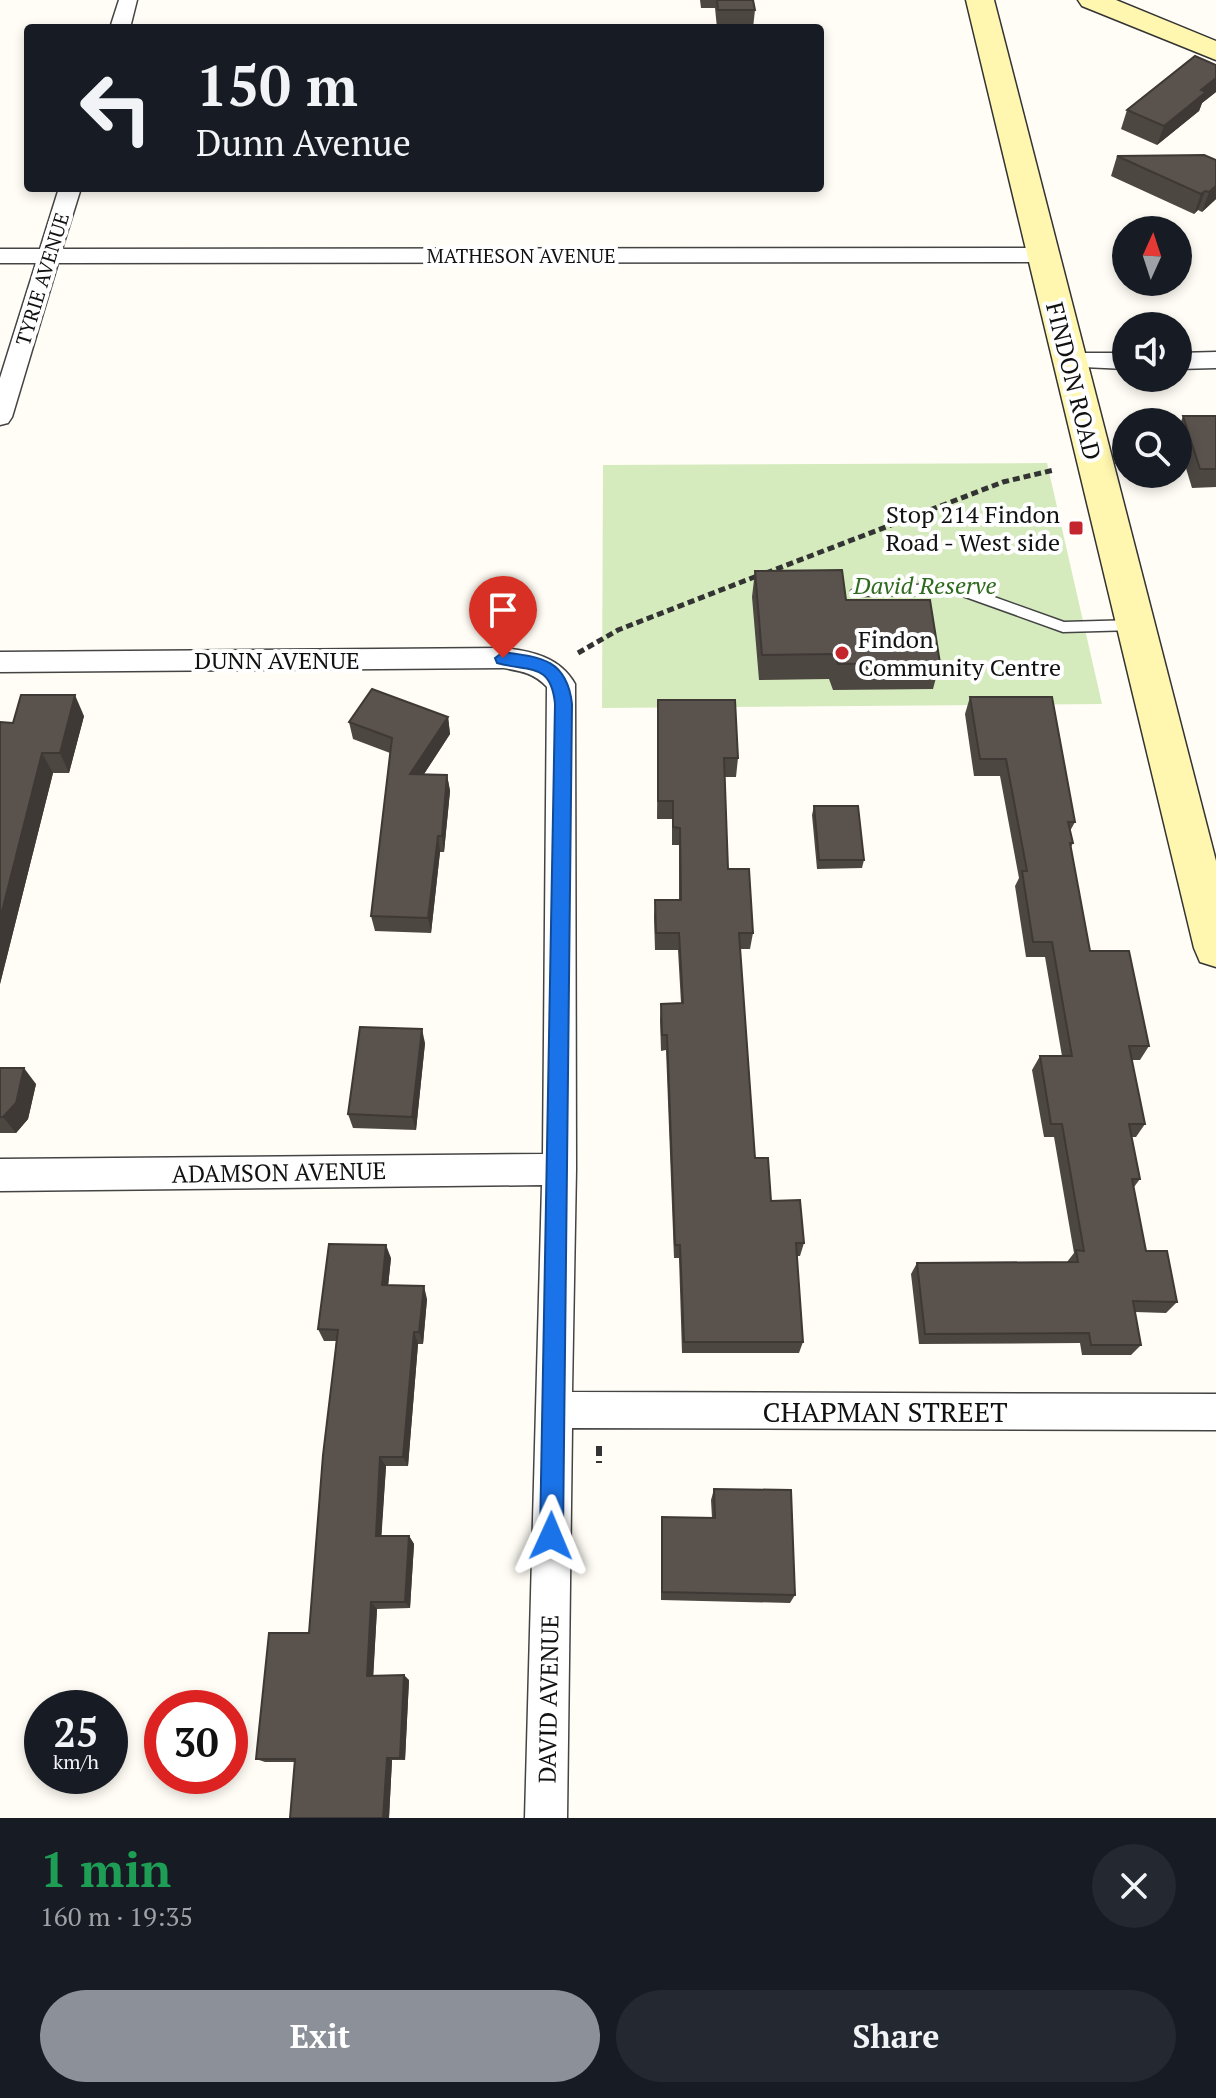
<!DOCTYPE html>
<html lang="en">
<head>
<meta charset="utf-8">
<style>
	body { margin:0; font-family:"PT Serif",serif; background:#242831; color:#f1f3f6; height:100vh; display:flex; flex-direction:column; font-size:30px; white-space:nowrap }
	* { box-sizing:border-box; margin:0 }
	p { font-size:26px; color:#9ea1a6 }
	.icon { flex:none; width:44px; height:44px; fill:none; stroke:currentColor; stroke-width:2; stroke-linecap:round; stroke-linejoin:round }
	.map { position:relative; height:1818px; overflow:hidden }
	.details { display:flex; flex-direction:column; background:#171b24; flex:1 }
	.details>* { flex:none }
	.hud { position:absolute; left:24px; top:24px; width:800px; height:168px; border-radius:8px; box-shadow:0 4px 12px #0003; background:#171b24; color:#f1f3f6; overflow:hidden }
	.needle { width:52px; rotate:3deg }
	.controls { position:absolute; left:1112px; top:216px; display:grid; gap:16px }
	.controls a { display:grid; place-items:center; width:80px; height:80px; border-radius:50%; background:#171b24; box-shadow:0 4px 12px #0003; font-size:40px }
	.speed { position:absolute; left:24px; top:1690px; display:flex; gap:16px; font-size:40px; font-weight:700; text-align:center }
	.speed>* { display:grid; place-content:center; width:104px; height:104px; border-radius:50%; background:#171b24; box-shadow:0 4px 12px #0003; line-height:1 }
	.speed small { font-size:20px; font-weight:400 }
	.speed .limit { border:12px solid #d22; background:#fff; color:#111 }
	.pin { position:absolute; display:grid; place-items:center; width:68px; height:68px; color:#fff; margin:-82px -34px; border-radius:50% 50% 50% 0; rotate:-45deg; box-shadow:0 0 8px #0007 }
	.pin .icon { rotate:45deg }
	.me { position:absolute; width:88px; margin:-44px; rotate:1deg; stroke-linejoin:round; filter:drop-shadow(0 0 6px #0008) }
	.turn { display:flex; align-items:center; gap:28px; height:168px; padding:0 40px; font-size:36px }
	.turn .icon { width:104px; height:104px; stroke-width:2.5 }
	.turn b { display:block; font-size:56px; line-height:68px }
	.round { display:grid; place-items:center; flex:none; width:84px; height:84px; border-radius:42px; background:#242831 }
	.summary { display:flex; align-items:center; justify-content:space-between; height:136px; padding:0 40px }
	h1 { font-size:48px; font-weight:600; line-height:60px; color:#1e9e55 }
	.action { display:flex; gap:16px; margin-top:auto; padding:16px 40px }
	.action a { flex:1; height:92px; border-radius:48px; background:#8c9099; color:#fff; font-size:32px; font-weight:600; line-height:92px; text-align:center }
	.action a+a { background:#242831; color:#f1f3f6 }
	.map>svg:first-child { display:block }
</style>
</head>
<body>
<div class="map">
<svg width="1216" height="1818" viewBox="0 0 1216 1818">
	<rect width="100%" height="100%" fill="#fffdf5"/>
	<path fill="#d5ebbd" d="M1047,463l55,241 -500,4 1,-243z"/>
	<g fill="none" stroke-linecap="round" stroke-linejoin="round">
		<defs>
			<path id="lane" d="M958,584l106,38 71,-2 7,5 -7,5 -72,2 -106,-38 -99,2 -7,-5 7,-5z"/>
			<g id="street">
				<path d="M119,0h18l-7,28h-20z"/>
				<path d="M59,188h22l-19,61 981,-1 8,2 3,5 -3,5 -8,2 -985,1 -46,154 -4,6 -8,2v-47l36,-115h-36v-14h40z"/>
				<path d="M1216,352v16l-38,1v-16z"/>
				<path d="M1069,353h57v16l-65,-3 -4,-5 4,-5z"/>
				<path d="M503,648c28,3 57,9 72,36l1,485 -4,223 644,2v36l-644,-2 -5,390h-42l17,-633 -542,6v-32l543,-5 4,-467c-13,-14 -26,-16 -44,-19l-503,4v-20z"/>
			</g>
			<g id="secondary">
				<path d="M966,0h28l222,861v106l-16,-5 -6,-14z"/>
				<path d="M1078,0h38l100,41v19l-134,-54z"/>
			</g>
		</defs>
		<use href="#lane" stroke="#444" stroke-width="3"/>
		<use href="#street" stroke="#444" stroke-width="3"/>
		<use href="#secondary" stroke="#333" stroke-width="3"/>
		<g stroke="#333" stroke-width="5" stroke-dasharray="7 4" stroke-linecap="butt">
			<path d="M766,573l237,-91 51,-12"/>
			<path d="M578,653l40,-23 139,-54"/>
		</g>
		<path stroke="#333" stroke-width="6" stroke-dasharray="10 5" stroke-linecap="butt" d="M599,1446v17"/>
		<use href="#lane" fill="#fff" fill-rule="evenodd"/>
		<use href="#street" fill="#fff" fill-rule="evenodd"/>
		<use href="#secondary" fill="#fff6b0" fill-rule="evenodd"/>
	</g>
	<g fill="#4d4742">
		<path d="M700,0h53l2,10 -2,18h-36l-2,-20h-14z"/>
		<path d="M1216,92l-14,11 -3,8 -42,34 -36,-16 6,-19z"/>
		<path d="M1204,155l12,44 -14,13 -4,-2 -4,4 -83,-38 6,-20z"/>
		<path d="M1183,416h33v71l-24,1 -14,-46v-12z"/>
		<path d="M755,571l91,29 94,63 -7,26 -100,1 -4,-11 -70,1 -7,-83z"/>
		<path d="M970,697l105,125 -5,9 3,12 -2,4 19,104 59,95 -9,14h-8l13,64 -9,13h-4l8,42 -6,8 12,64 31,51 -11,11 -31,-1 6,33 -10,10h-49l-2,-12 -161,1 -8,-70 6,-11 150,-1 7,-9 -20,-116h-10l-12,-67 8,-14h22l-17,-99h-19l-11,-71 4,-8 -19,-102h-26l-9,-62z"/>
		<path d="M658,700l80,58 -2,19h-11l3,92 25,64 -3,16h-10l15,209 16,43 33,42 -4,13h-3l6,86 -4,11h-117l-3,-95h-5l-8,-208 -5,1 -1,-31 1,-16 20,-1 -3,-53h-23l-1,-33 1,-17h24v-55h-7v-26h-15z"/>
		<path d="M84,716l-15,57h-16l-53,211v-262l13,1z"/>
		<path d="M448,717l2,17 -26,40 23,1 3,16 -6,61h-4l-9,81 -56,-2 -4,-15 19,-163 -37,-14 -4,-17z"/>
		<path d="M814,806l50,54 -2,8 -45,1 -5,-54z"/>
		<path d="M425,1043l-9,87 -63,-2 -5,-14z"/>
		<path d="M0,1068l36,16 -8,35 -12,14h-16z"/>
		<path d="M391,1258l-3,27 39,14 -4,45h-5l-10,122h-22l-5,70h28l5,8 -4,64 -33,1 -4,67 36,4 -4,80h-13l-3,58h-99l5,-56h-30l-9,-3 53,-126 27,-292h-12l-6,-12z"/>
		<path d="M714,1489l81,106 -5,8 -129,-3v-72l1,-11 50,1 -1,-18z"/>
	</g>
	<g fill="#3f3936">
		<path d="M1216,78v14l-14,11 -3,8 -42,34 7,-19 37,-36z"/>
		<path d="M1216,186v13l-14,13 7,-20z"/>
		<path d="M1205,191l-7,19 -4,4 7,-20z"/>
		<path d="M75,695l9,21 -15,57 -9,-20z"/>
		<path d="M448,717l2,17 -37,57 -3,-17z"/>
		<path d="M42,753l11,20 -53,211v-65z"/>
		<path d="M447,775l3,16 -6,61 -2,-16z"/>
		<path d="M438,836l2,16 -9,81 -3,-15z"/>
		<path d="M422,1029l3,14 -9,87 -4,-13z"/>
		<path d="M24,1068l12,16 -8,35 -12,14 -13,-16z"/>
		<path d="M386,1245l5,13 -4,39 -5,-12z"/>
		<path d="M424,1286l3,13 -4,45 -4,-12z"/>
		<path d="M414,1332l4,12 -10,122 -5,-9z"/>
		<path d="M380,1457l6,9 -5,78 -5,-8z"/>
		<path d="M409,1536l5,8 -4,64 -5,-6z"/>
		<path d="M371,1602l6,7 -4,72 -6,-5z"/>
		<path d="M404,1675l5,5 -4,80 -5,-2z"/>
		<path d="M387,1758l5,2 -3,58h-6z"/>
	</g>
	<g fill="#5a524d" stroke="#3f3936" stroke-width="2">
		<path d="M717,0h36l2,10h-37z"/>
		<path d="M1195,56l21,9v13l-15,12 5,2 -42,34 -37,-16z"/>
		<path d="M1204,155l12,5v26l-7,6 -4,-1 -4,3 -84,-38z"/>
		<path d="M1183,416h33v53h-16z"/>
		<path d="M842,570l4,30h84l10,63 -102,1 -4,-10 -72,1 -7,-84z"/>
		<path d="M372,689l76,28 -38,57 37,1 -5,61h-4l-10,82 -57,-2 21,-178 -43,-16z"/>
		<path d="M21,695h54l-15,58h-18l-42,166v-197l13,1z"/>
		<path d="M970,697h82l23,125h-7l5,21h-3l20,108h39l20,95h-20l16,78h-16l11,55h-8l14,72h21l10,51 -44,-1 8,44h-50l-2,-12 -164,1 -8,-71 161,-1 -2,-12 8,1 -22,-127h-11l-11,-68h32l-20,-114h-19l-11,-71h5l-21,-112h-26z"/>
		<path d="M658,700h77l3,58h-14l4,111h21l4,64h-14l16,225h13l3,43 29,-1 4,43h-8l7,99h-119l-4,-97h-5l-8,-210h-5l-1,-31 22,-1 -4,-70h-23l-1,-33h26l-1,-72 -7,-1v-26h-15z"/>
		<path d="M814,806h44l6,54h-45z"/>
		<path d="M360,1027l62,2 -10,88 -64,-3z"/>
		<path d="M0,1068h24l-8,35 -13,14h-3z"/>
		<path d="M329,1244l57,1 -4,40 42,1 -5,46h-5l-11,125h-23l-4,79h33l-4,66h-34l-4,74 37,-1 -4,83h-13l-4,60h-93l5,-59h-39l13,-126h40l14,-178 15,-125 -20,-1z"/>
		<path d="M714,1489l77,1 4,105 -133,-3v-75l53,1z"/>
	</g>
	<path fill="#1a73e8" stroke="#114b97" stroke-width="2" d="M503,652c39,5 64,8 69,52l-9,832 -4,8 -8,3 -8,-3 -3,-8 15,-832c-4,-42 -26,-32 -58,-41l-2,-5z"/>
	<g fill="#c4262e" stroke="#fff" stroke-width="3">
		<rect x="1068" y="520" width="16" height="16" rx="4"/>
		<circle cx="842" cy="653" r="8"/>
	</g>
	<g text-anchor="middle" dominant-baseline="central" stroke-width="8" stroke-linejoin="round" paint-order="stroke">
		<g font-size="20" fill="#111" stroke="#fff">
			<text x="521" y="255">MATHESON AVENUE</text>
			<text transform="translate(42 279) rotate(-73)">TYRIE AVENUE</text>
		</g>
		<g font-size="24" fill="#111" stroke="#fff">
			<text transform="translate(1074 381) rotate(76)">FINDON ROAD</text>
			<text x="277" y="660">DUNN AVENUE</text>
			<text transform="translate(279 1172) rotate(-1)">ADAMSON AVENUE</text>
			<text transform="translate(548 1699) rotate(-89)">DAVID AVENUE</text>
		</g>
		<g font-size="24" fill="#111" stroke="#fff" text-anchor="end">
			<text x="1060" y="514">Stop 214 Findon<tspan x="1060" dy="28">Road - West side</tspan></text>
			<text x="858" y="639" text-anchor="start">Findon<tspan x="858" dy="28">Community Centre</tspan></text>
		</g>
		<g font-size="24" font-style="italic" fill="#2f6b1f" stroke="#fff">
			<text x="925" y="585">David Reserve</text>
		</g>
		<g font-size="28" fill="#111" stroke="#fff">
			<text x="885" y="1411">CHAPMAN STREET</text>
		</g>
	</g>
</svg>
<div class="controls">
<a><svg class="needle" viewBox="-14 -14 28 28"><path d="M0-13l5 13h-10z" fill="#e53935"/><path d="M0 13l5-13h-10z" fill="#9ea1a6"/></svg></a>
<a><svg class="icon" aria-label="sound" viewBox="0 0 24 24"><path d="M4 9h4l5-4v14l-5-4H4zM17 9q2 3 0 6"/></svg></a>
<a><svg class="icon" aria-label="search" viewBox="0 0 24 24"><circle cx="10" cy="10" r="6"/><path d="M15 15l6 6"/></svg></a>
</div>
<div class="speed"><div>25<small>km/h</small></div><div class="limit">30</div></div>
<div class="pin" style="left:503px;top:658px;background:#d93025"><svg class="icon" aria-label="arrive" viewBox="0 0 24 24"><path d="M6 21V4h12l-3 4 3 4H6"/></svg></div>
<svg class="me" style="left:551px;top:1536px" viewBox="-20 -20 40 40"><path d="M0-17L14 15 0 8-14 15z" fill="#1a73e8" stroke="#fff" stroke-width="4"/></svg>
<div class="hud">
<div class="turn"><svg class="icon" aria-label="left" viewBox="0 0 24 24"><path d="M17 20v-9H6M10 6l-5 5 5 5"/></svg><div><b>150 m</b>Dunn Avenue</div></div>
</div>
</div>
<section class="details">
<div class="summary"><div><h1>1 min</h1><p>160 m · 19:35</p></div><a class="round"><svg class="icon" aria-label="close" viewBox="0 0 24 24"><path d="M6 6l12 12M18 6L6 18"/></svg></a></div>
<div class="action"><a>Exit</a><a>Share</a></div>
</section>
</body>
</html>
